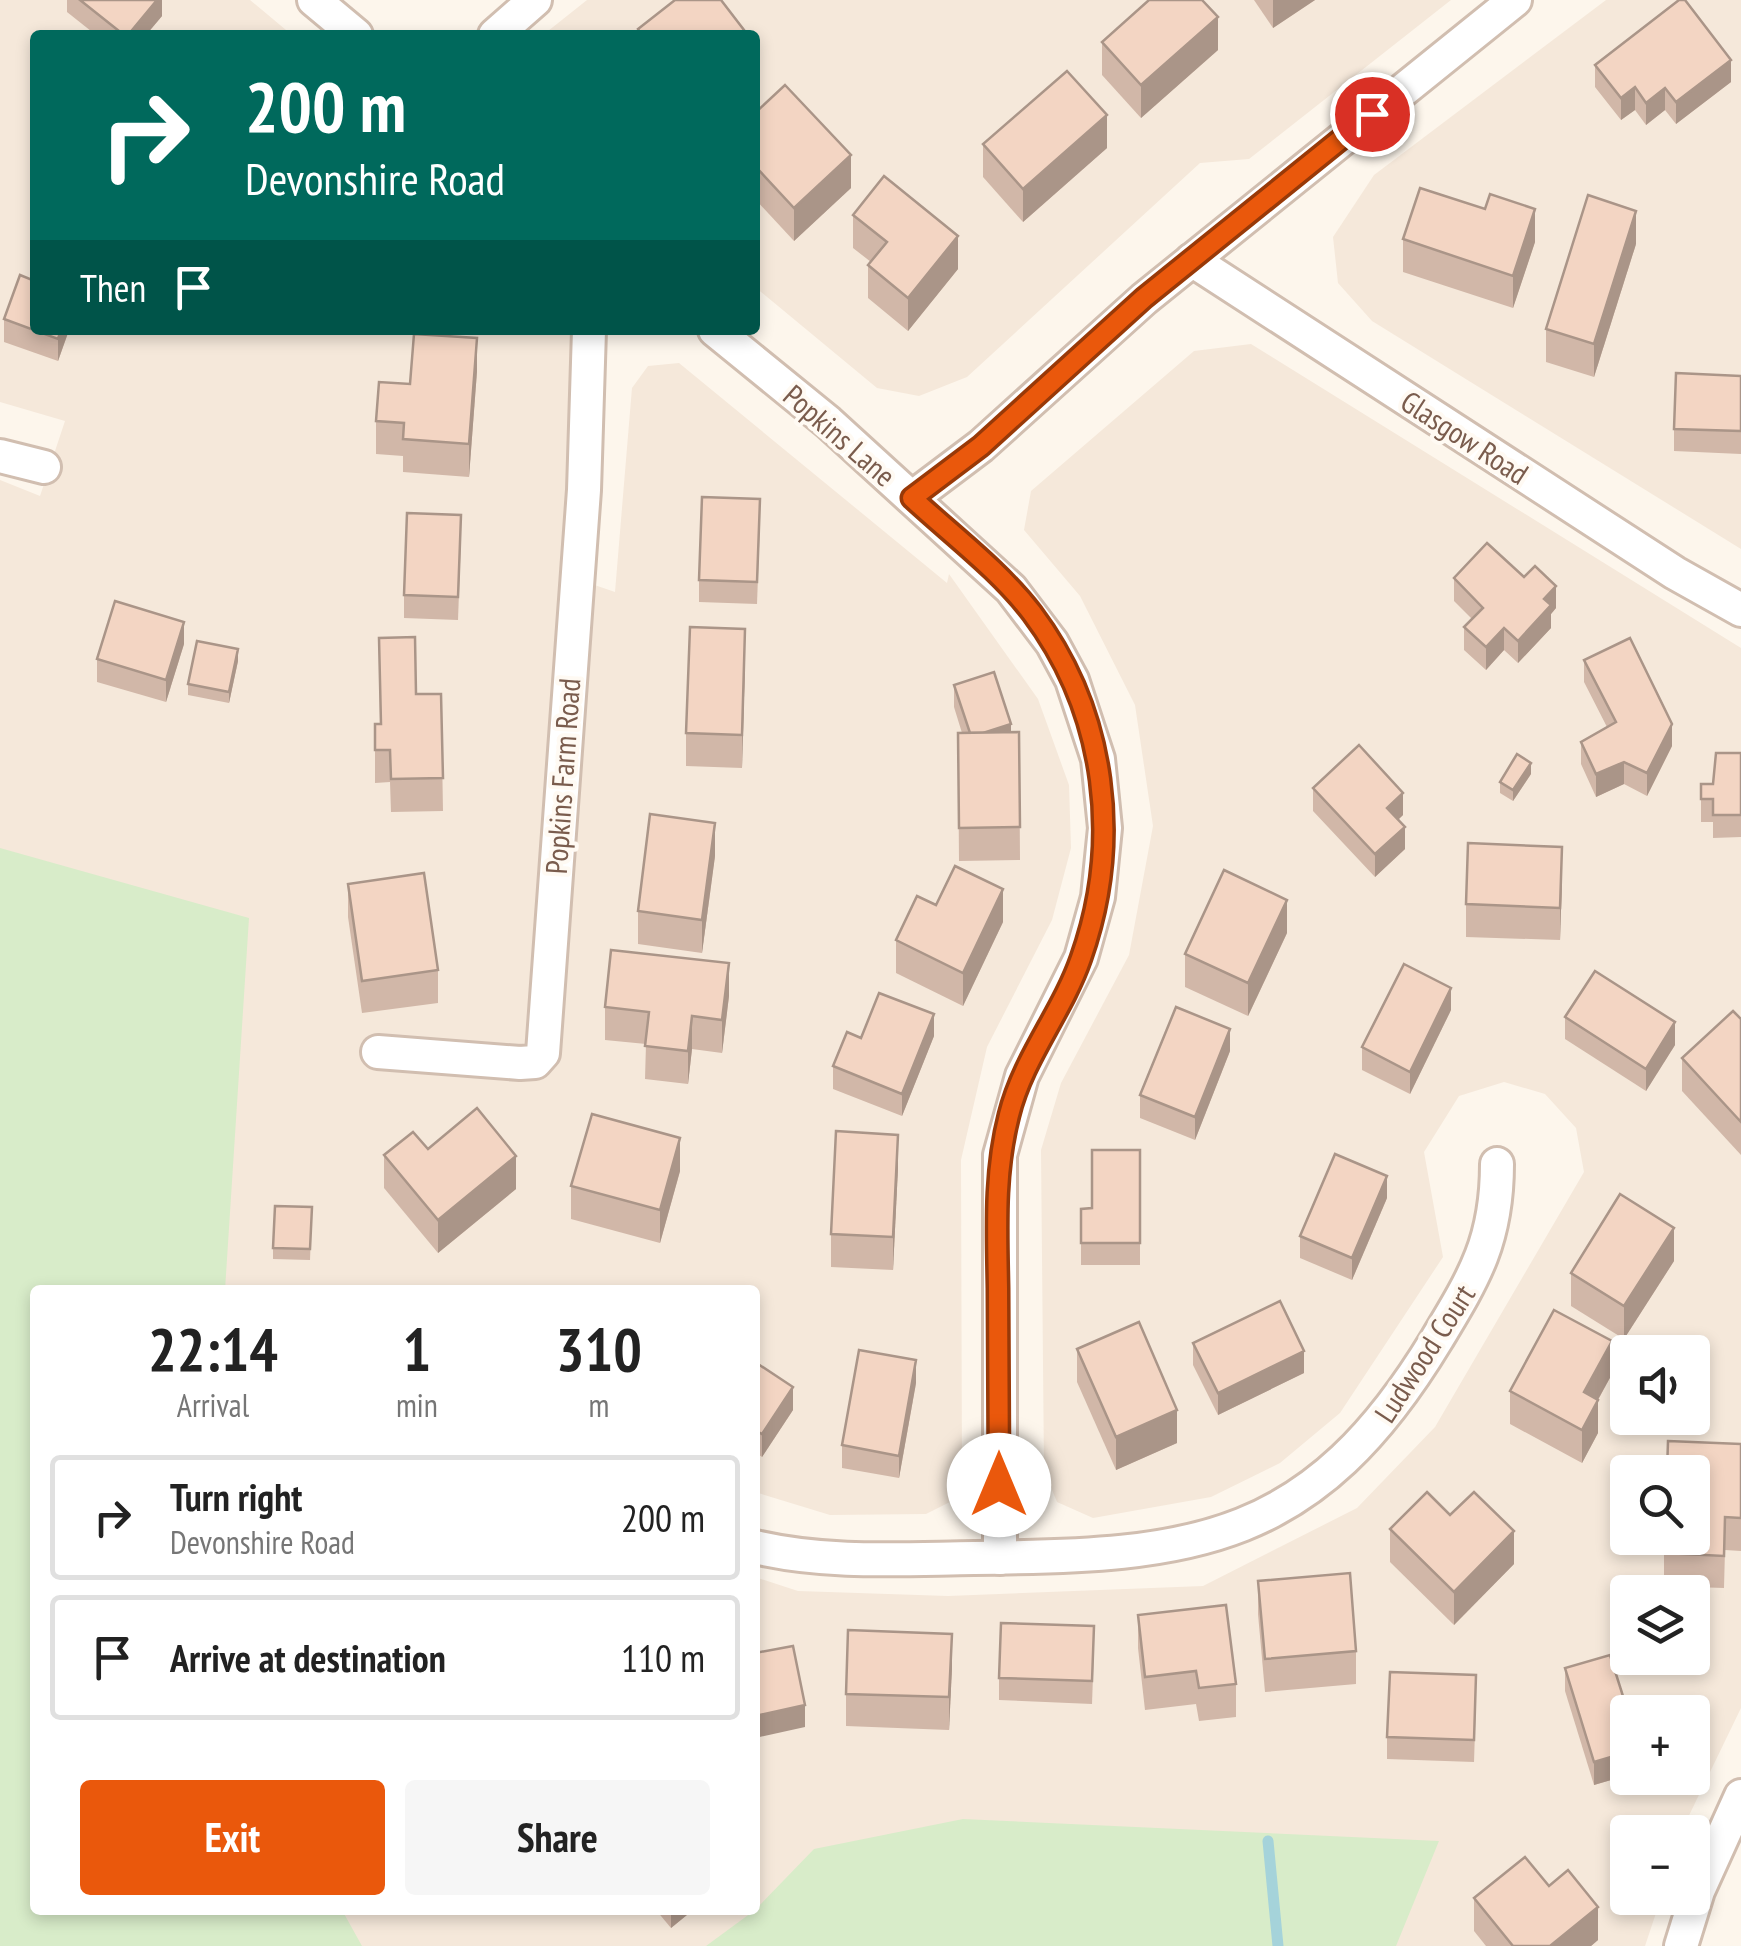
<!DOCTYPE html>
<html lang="en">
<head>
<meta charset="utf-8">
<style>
	body { margin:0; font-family:"PT Sans Narrow",sans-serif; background:#f6f6f6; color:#222; height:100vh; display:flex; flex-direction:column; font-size:38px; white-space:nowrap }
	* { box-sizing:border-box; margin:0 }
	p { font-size:32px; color:#767676 }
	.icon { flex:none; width:55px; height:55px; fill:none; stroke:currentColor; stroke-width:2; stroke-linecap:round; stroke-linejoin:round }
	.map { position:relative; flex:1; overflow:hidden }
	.details { position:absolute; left:30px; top:1285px; width:730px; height:630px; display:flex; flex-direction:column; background:#fff; border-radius:10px; box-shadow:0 5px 15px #0003 }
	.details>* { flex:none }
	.top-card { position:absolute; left:30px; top:30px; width:730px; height:305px; border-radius:10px; box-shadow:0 5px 15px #0003; background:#00695c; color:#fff; overflow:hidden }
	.fabs { position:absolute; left:1610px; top:1335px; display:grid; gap:20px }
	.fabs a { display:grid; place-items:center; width:100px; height:100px; border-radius:10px; background:#fff; box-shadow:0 5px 15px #0003; font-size:50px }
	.pin { position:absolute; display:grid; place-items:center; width:85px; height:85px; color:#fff; margin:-42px; border:5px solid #fff; border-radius:50%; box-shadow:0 2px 10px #0007 }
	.me { position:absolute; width:110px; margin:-55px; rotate:0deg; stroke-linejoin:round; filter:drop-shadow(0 0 8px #0008) }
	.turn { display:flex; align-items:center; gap:35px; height:210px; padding:0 50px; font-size:45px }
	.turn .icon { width:130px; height:130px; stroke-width:2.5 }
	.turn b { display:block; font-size:70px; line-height:85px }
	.then { display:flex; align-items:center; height:95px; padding:0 50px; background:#0003; gap:20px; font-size:38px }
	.eta { display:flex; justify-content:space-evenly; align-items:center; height:170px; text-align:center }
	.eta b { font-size:60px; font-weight:600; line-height:70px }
	.button { display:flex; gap:20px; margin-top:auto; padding:20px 50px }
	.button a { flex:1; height:115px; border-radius:10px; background:#ea580c; color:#fff; font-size:40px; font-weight:600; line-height:115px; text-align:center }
	.button a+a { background:#f6f6f6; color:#222 }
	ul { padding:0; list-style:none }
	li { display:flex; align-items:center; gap:30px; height:125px; margin:0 20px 15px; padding:0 30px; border:5px solid #e0e0e0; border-radius:10px }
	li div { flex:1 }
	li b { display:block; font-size:38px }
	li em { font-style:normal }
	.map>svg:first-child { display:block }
</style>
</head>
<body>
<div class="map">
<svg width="1741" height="1946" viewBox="0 0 1741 1946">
	<rect width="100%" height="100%" fill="#fdf6ec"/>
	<g fill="#f5e8da" fill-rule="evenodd">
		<path d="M0,0h250l42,35h-257v295h561l-19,249 38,13 17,-204 16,-22 31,-3 268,220 2,-9 89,125 31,86 2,63 -19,72 -65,127 -26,113 1,314 -12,28 -24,12 -96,1 -75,-23v-202h-720v620h720v-333l43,14 150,5 255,-10 154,-78 78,-81 149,-255 -8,-44 -31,-34 -41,-12 -45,14 -35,56 19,105 -103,156 -60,50 -69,34 -118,21 -36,-16 -13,-32 -3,-320 20,-67 68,-128 24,-129 -18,-121 -55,-109 -56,-66 7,-39 163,-140 57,-7 490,304v1060l-60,124h-53v66h33l-16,48h-1645v-1466l40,16 25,-75 -65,-19zM1628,1352h64v66h-64zM1628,1472h64v66h-64zM1628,1592h64v66h-64zM1628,1712h64v66h-64z"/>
		<path d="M587,0h864l-202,159 -49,4 -233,214 -48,19 -42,-8 -122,-101v-252h-212z"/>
		<path d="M1606,0h135v549l-369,-228 -34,-38 -5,-46 41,-62z"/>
	</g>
	<g fill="#d8ecc9">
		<path d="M0,848l249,70 -24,372h-190v620h307l20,36h-362z"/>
		<path d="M963,1819l476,22 -43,105h-690l49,-36 59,-61z"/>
	</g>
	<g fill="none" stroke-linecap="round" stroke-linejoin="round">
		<path stroke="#a5d3da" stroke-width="11" d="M1268,1841l10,105"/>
		<defs>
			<g id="minor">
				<path d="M314,0l42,35"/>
				<path d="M495,35l40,-35"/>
				<path d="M1192,260l483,313 66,37"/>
				<path d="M715,330l113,92 183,167 41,54 20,37 26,79 7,69 -7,69 -17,61 -59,118 -22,79v403"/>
				<path d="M0,456l44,11"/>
				<path d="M912,498l69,-52 163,-147 371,-299"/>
				<path d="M378,1052l142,11 15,-1 8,-9 41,-563 5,-160"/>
				<path d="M755,1547c72,17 145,12 219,11 222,-2 339,-14 463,-219 38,-63 60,-99 60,-175"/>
				<path d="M1681,1946l17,-55 43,-95"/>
			</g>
		</defs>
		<use href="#minor" stroke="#d1beb0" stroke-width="38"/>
		<use href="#minor" stroke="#fff" stroke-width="32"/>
	</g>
	<g fill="#d1b7a8">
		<path d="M67,0h95v16l-16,19h-50l-29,-23z"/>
		<path d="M1254,0h61l-42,28z"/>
		<path d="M1102,42l116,8 -77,68 -39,-43z"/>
		<path d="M1595,65l136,17 -55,42 -11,-14 -19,15 -11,-15 -14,10 -26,-33z"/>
		<path d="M755,113l96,75 -57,53 -39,-42z"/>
		<path d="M983,144l124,4 -84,74 -40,-45z"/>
		<path d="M853,215l105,54 -50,62 -40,-33v-33l3,-3 -18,-14z"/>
		<path d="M1403,239l132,3 -22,66 -110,-36z"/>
		<path d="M1636,244l-42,133 -48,-15v-33z"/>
		<path d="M4,319l65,11 -11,31 -54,-19z"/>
		<path d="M477,371l-8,106 -66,-5v-16l-27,-2v-33z"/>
		<path d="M1741,376v78l-67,-3v-22z"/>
		<path d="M760,521l-3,83 -58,-2v-22z"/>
		<path d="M461,537l-3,83 -54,-2v-23z"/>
		<path d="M1454,578l102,30 -5,6v14l-33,35 -14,-13 -18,20 -22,-20v-23l8,-8 -18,-18z"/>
		<path d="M379,638l37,56h25l2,117 -52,1 -1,-30 -15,1v-59h5z"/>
		<path d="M184,644l-18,58 -69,-20v-23z"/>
		<path d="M1584,660l88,86 -25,50 -23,-12 -28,13 -15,-33v-22l26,-15 -23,-45z"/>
		<path d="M238,661l-9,42 -41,-8v-11z"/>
		<path d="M745,662l-3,106 -56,-2v-33z"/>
		<path d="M954,685l57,47h8l1,128 -61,1 -1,-128h4l-8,-26z"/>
		<path d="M1741,753v84l-28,1v-16h-12v-38h12z"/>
		<path d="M1531,774l-18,27 -13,-8v-11z"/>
		<path d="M1313,788l90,27 -5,5 7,29 -30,28 -62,-66z"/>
		<path d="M715,856l-13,97 -64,-9v-33z"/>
		<path d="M1562,880l-2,60 -94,-3v-33z"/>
		<path d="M348,884l90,86v33l-76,10 -14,-96z"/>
		<path d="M936,905l67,17 -40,84 -67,-33v-33z"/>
		<path d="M1287,933l-39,83 -63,-29v-33z"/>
		<path d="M729,996l-7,57 -30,-4 -4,35 -43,-5 1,-35 -41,-4v-33z"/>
		<path d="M1451,1010l-41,84 -48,-24v-23z"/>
		<path d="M1565,1017l110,28 -29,46 -81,-52z"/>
		<path d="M1741,1019v136l-59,-64v-33z"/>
		<path d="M934,1036l-32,80 -69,-27v-23l28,-28z"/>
		<path d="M1230,1051l-35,89 -55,-22v-23z"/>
		<path d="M1140,1150v115h-59v-56l11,-1z"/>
		<path d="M384,1155l132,34 -78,64 -54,-65z"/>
		<path d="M898,1168l-5,102 -62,-3v-33z"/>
		<path d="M680,1171l-20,72 -89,-24v-33z"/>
		<path d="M1387,1198l-35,82 -52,-22v-22z"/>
		<path d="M312,1207l-2,53 -37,-1v-11z"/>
		<path d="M1674,1261l-50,78 -53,-33v-33z"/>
		<path d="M1193,1343l111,30 -86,42 -25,-50z"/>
		<path d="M1077,1349l100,94 -61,27 -39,-88z"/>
		<path d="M755,1362l38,48 -31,47 -7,-5z"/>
		<path d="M1612,1374l-14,26v33l-16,30 -72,-39v-33z"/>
		<path d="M916,1383l-17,95 -57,-10v-23z"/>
		<path d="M1741,1444v107l-16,-1 -1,38 -60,-2v-48z"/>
		<path d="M1450,1515l64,49 -60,61 -64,-63v-33z"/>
		<path d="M1258,1581l98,70v33l-91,8 -7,-78z"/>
		<path d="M1138,1615l98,69v33l-37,4 -3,-17 -51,6 -7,-62z"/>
		<path d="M1094,1648l-2,56 -93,-4v-22z"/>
		<path d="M952,1667l-3,63 -103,-4v-32z"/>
		<path d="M1565,1668l63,44v63l-34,10 -29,-94z"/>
		<path d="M1476,1698l-2,64 -87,-3v-22z"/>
		<path d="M1549,1886l49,54 -7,6h-105l-12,-15v-33z"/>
		<path d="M656,1910h37l-22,18z"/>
	</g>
	<g fill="#aa9588">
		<path d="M157,0h5v16l-16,19h-18z"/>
		<path d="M1273,0h42l-42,28z"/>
		<path d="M1218,17v33l-77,68v-33z"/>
		<path d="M1731,60v22l-55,42v-22z"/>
		<path d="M1635,87v23l-14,10v-22z"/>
		<path d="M1665,88v22l-19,15v-22z"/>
		<path d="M1107,115v33l-84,74v-33z"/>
		<path d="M851,155v33l-57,53v-33z"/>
		<path d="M1535,209v33l-22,66v-32z"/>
		<path d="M1636,211v33l-42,133v-33z"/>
		<path d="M958,236v33l-50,62v-33z"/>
		<path d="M61,330h8l-11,31v-22z"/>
		<path d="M477,338v33l-8,106v-33z"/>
		<path d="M1556,586v22l-5,6v14l-33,35v-22l26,-42z"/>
		<path d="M184,622v22l-18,58v-22z"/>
		<path d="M1504,628v22l-18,20v-23z"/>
		<path d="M745,629v33l-3,106v-33z"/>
		<path d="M238,649v12l-9,42v-11z"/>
		<path d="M1011,724v22l-40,-9z"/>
		<path d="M1672,724v22l-25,50v-23z"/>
		<path d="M1624,762v22l-28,13v-23z"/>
		<path d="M1531,763v11l-18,27v-11z"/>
		<path d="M1403,793v22l-16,15v-22z"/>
		<path d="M715,823v33l-13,97v-33z"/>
		<path d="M1405,827v22l-30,28v-23z"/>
		<path d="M1562,847v33l-2,60v-32z"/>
		<path d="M1003,889v33l-40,84v-33z"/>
		<path d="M1287,900v33l-39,83v-33z"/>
		<path d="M729,963v33l-7,57v-33z"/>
		<path d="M1451,988v22l-41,84v-22z"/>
		<path d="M934,1014v22l-32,80v-22z"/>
		<path d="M692,1016v33l-4,35v-33z"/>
		<path d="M1675,1022v23l-29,46v-22z"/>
		<path d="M1230,1029v22l-35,89v-23z"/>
		<path d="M898,1135v33l-5,102v-33z"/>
		<path d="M680,1138v33l-20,72v-33z"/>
		<path d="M516,1156v33l-78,64v-33z"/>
		<path d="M1387,1176v22l-35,82v-22z"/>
		<path d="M1674,1228v33l-50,78v-33z"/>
		<path d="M1612,1341v33l-28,51v-33z"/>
		<path d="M1304,1351v22l-86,42v-22z"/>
		<path d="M916,1360v23l-17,95v-22z"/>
		<path d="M793,1387v23l-31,47v-23z"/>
		<path d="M1598,1400v33l-16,30v-33z"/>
		<path d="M1177,1410v33l-61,27v-33z"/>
		<path d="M1514,1531v33l-60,61v-33z"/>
		<path d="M952,1634v33l-3,63v-33z"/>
		<path d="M805,1705v22l-50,11v-22z"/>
		<path d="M1628,1752v23l-34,10v-23z"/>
		<path d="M1598,1907v33l-7,6h-41z"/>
		<path d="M671,1910h22l-22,18z"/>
	</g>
	<g fill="#f3d5c3" stroke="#aa9588" stroke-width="2.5">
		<path d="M80,0h77l-29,35h-4z"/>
		<path d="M675,0h46l23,30 -7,5h-95l-4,-6z"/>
		<path d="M1149,0h53l16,17 -77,68 -39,-43z"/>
		<path d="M1679,0h6l46,60 -55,42 -11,-14 -19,15 -11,-16 -14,11 -26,-33z"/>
		<path d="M1067,71l40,44 -84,74 -40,-45z"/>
		<path d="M785,85l66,70 -57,53 -39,-42v-53z"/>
		<path d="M884,176l74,60 -50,62 -40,-33 19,-23 -34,-27z"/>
		<path d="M1420,188l65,21 5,-15 45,15 -22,67 -110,-37z"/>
		<path d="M1588,195l48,16 -42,133 -48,-15z"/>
		<path d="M20,275l15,6v49h26l-3,9 -54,-20z"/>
		<path d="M414,334l63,4 -8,106 -66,-5 1,-16 -28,-2 3,-39 31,2z"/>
		<path d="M1676,373l65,3v55l-67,-2z"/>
		<path d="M702,497l58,2 -3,83 -58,-2z"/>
		<path d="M407,513l54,2 -3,82 -54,-2z"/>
		<path d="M1487,543l37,34 11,-11 21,20 -12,13 7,6 -33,36 -14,-13 -18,19 -22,-20 19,-19 -29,-30z"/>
		<path d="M115,601l69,21 -18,58 -69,-21z"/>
		<path d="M690,627l55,2 -3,106 -56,-2z"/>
		<path d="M415,637l1,57h25l2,84 -52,1 -1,-29h-15v-26h6l-2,-86z"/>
		<path d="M1630,638l42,86 -25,49 -23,-11 -28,12 -15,-32 35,-20 -32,-62z"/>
		<path d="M197,641l41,8 -9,43 -41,-8z"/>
		<path d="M994,672l17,52 -28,9h-13l-16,-48z"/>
		<path d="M1019,732l1,95 -61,1 -1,-95z"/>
		<path d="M1359,745l44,48 -16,15 18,19 -30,27 -62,-66z"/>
		<path d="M1716,753h25v62h-28v-16h-12v-15h12z"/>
		<path d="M1517,754l14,9 -18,27 -13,-8z"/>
		<path d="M650,814l65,9 -13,97 -64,-9z"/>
		<path d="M1468,843l94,4 -2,61 -94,-4z"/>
		<path d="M955,866l48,23 -40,84 -67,-33 21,-44 19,9z"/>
		<path d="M1224,870l63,30 -39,83 -63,-29z"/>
		<path d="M424,873l14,97 -76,11 -14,-97z"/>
		<path d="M611,950l118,13 -7,57 -30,-4 -4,35 -43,-5 4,-34 -44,-5z"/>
		<path d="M1404,964l47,24 -41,84 -48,-25z"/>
		<path d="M1595,971l80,51 -29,47 -81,-52z"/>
		<path d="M879,993l55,21 -32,80 -69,-28 14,-34 14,6z"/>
		<path d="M1176,1007l54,22 -35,88 -55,-22z"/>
		<path d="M1733,1011l8,8v103l-59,-64z"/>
		<path d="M477,1108l39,48 -78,64 -54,-65 29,-23 15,17z"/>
		<path d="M592,1114l88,24 -20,72 -89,-24z"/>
		<path d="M836,1131l62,4 -5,102 -62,-3z"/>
		<path d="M1092,1150h48v93h-59v-34l11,-1z"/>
		<path d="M1335,1154l52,22 -35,82 -52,-22z"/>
		<path d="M1620,1194l54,34 -50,78 -53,-33z"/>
		<path d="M275,1206l37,1 -2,42 -37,-1z"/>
		<path d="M1280,1301l24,50 -86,42 -25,-50z"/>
		<path d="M1554,1310l58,31 -28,51 14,8 -16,30 -72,-39z"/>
		<path d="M1139,1322l38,88 -61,27 -39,-88z"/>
		<path d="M859,1350l57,10 -17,96 -57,-11z"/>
		<path d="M755,1362l38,25 -31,47 -7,-4z"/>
		<path d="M1668,1441l73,3v74l-16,-1 -1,39 -60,-3v-15h28v-66h-25z"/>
		<path d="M1427,1492l23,23 24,-23 40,39 -60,61 -64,-63z"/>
		<path d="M1350,1573l6,78 -91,8 -7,-78z"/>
		<path d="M1226,1605l10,79 -37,4 -3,-17 -51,6 -7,-62z"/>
		<path d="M1001,1623l93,3 -2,55 -93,-3z"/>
		<path d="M848,1630l104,4 -3,63 -103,-3z"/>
		<path d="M793,1646l12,59 -50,11v-63z"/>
		<path d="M1610,1655l18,57v40l-34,10 -29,-94z"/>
		<path d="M1390,1672l86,3 -2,65 -87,-3z"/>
		<path d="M1525,1857l24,29 19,-16 30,37 -48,39h-37l-39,-48z"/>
	</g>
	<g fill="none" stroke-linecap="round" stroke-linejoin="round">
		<defs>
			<path id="route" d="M999,1485c0,-66 -1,-131 -1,-197 -1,-58 -4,-115 11,-173 14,-57 53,-102 72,-157 41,-116 26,-245 -49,-345 -33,-43 -80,-78 -120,-115l69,-52 163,-148 228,-184"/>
		</defs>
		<use href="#route" stroke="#983908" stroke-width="25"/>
		<use href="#route" stroke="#ea580c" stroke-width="18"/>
	</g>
	<g text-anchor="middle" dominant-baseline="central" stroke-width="8" stroke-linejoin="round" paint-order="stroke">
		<g font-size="30" fill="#7a5c4d" stroke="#fffaf3">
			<text transform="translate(840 435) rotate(41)">Popkins Lane</text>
			<text transform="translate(1465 437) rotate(33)">Glasgow Road</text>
			<text transform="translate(562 776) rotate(-86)">Popkins Farm Road</text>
			<text transform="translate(1424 1353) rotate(-57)">Ludwood Court</text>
		</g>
	</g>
</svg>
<div class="fabs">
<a><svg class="icon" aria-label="sound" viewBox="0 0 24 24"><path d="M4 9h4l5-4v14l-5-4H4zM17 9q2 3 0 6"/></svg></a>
<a><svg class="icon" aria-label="search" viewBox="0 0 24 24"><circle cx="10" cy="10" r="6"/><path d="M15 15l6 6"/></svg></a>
<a><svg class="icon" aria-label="layers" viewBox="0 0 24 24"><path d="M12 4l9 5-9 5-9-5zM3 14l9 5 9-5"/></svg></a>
<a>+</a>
<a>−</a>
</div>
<div class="pin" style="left:1372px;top:114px;background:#d93025"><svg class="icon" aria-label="arrive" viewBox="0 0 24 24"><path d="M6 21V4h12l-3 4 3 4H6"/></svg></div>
<svg class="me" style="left:999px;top:1485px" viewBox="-20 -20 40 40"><circle r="19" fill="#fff"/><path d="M0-13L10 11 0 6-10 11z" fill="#ea580c"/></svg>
<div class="top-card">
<div class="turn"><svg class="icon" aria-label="right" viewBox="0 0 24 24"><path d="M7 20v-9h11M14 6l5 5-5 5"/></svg><div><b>200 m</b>Devonshire Road</div></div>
<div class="then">Then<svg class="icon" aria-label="arrive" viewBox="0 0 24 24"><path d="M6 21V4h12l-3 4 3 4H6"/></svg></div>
</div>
<section class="details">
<div class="eta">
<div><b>22:14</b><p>Arrival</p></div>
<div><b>1</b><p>min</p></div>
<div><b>310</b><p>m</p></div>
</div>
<ul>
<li><svg class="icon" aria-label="right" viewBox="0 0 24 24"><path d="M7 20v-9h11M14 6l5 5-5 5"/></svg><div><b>Turn right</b><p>Devonshire Road</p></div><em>200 m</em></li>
<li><svg class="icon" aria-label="arrive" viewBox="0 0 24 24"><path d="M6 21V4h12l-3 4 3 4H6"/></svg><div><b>Arrive at destination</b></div><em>110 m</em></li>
</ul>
<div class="button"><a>Exit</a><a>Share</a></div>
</section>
</div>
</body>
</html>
